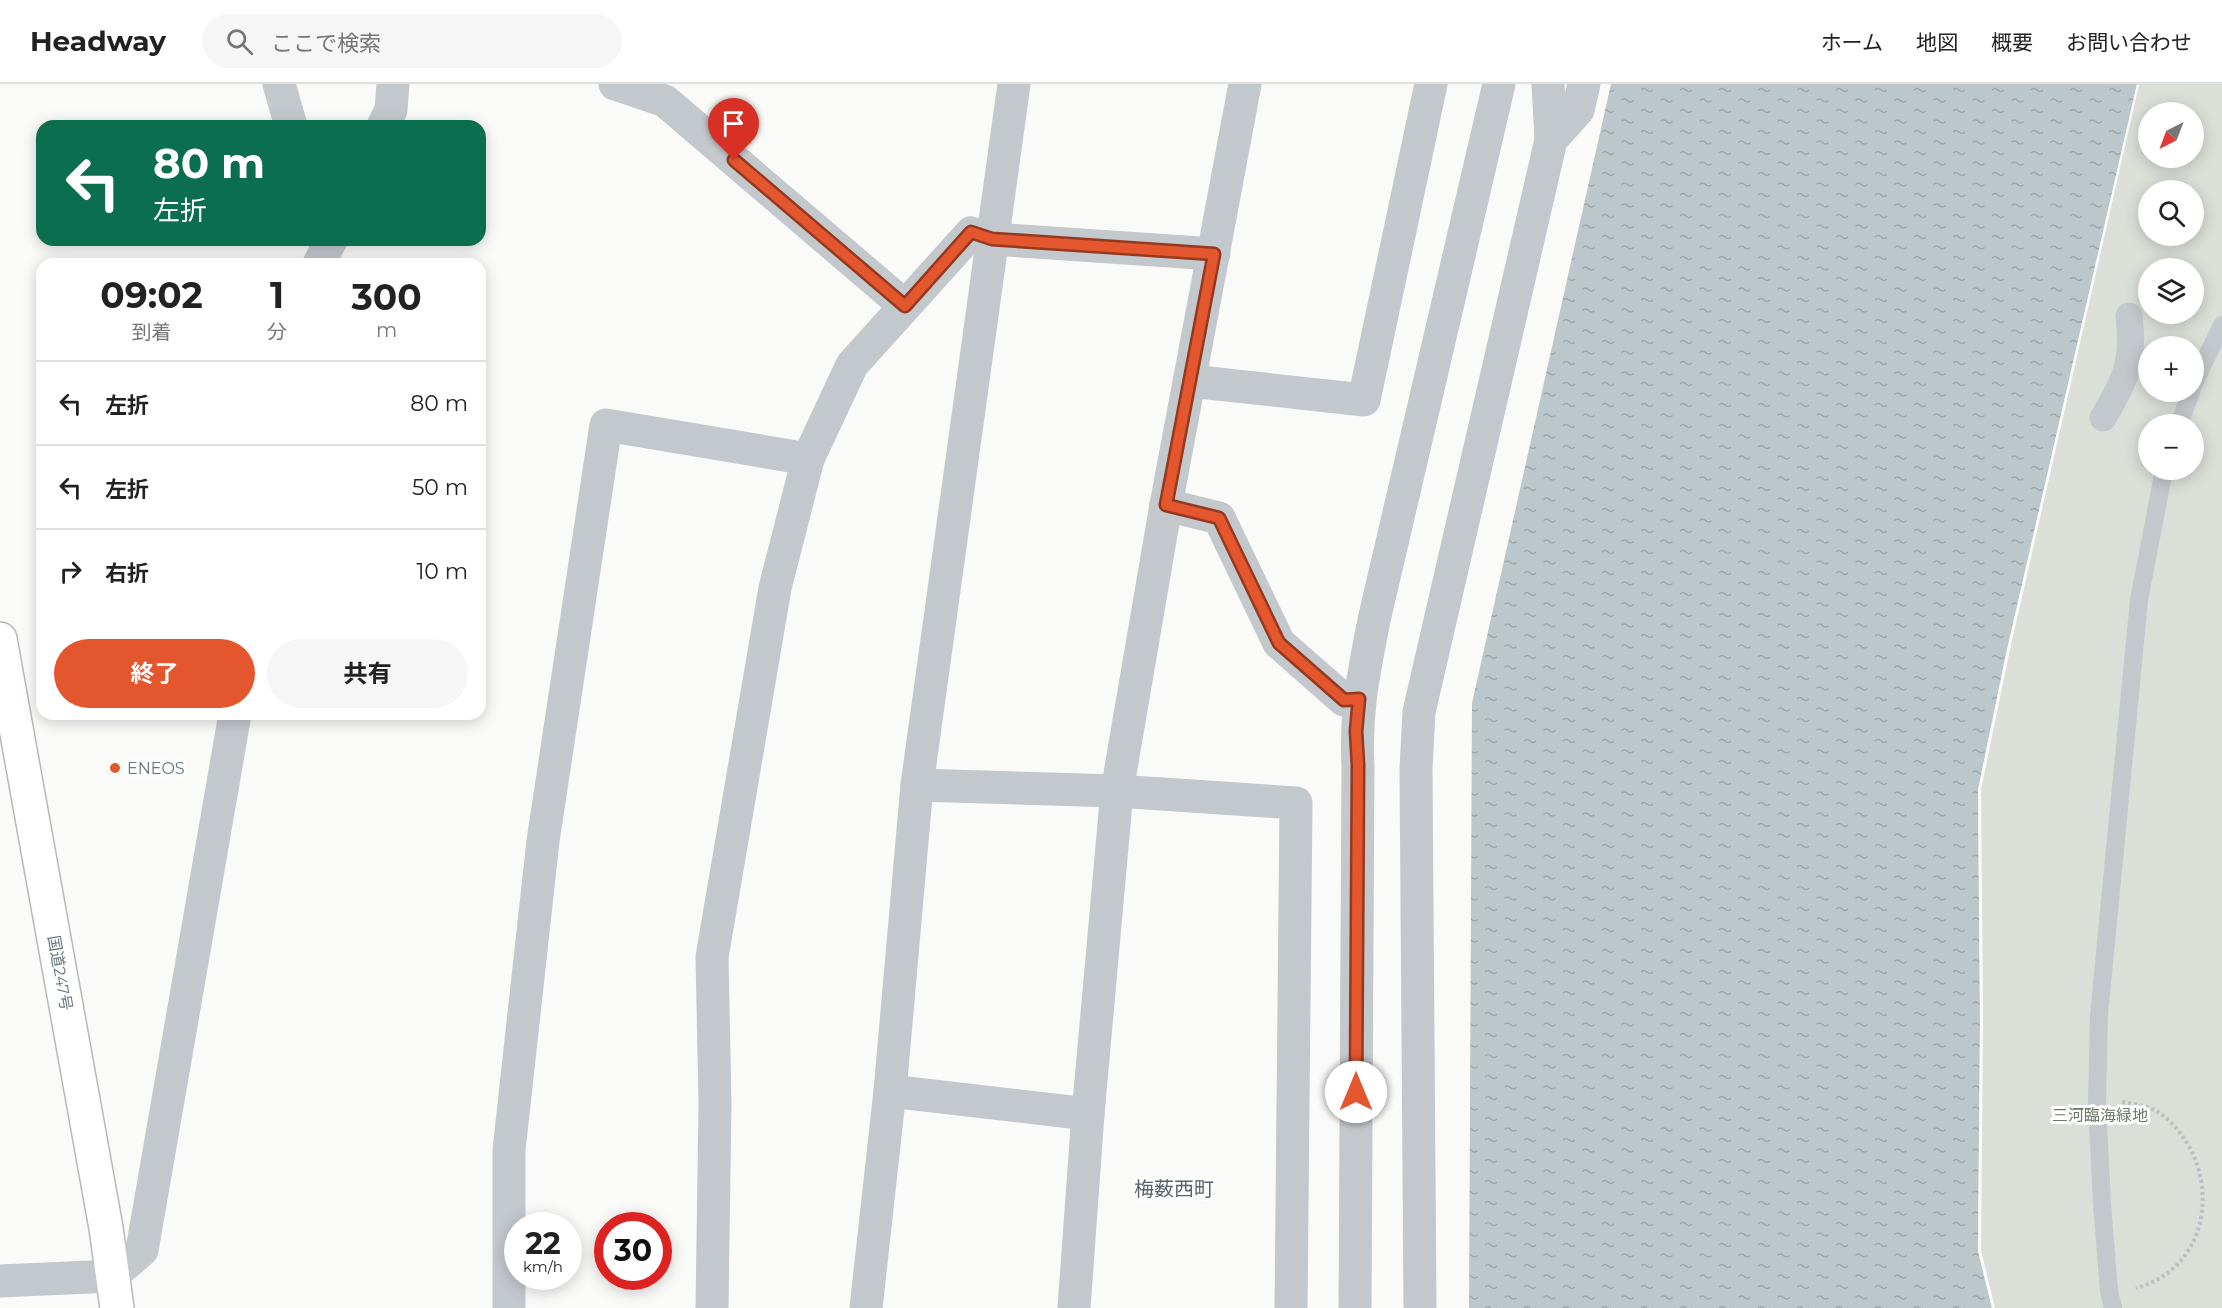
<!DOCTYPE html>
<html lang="ja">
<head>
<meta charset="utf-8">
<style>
	body { margin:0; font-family:Montserrat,"Noto Sans JP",sans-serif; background:#f6f6f6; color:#222; height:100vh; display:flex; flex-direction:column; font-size:22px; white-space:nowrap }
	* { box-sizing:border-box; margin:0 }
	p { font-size:20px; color:#767676 }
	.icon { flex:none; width:33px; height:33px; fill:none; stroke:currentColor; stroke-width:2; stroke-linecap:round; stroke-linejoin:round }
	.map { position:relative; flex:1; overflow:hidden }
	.drawer { position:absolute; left:36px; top:174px; width:450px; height:462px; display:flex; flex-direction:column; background:#fff; border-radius:18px; box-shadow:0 3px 15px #0003 }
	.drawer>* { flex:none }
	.guide { position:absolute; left:36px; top:36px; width:450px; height:126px; border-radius:18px; box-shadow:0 3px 15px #0003; background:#0b6e4f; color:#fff; overflow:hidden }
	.needle { width:39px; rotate:222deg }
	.tools { position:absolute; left:2138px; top:18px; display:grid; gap:12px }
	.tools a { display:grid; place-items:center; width:66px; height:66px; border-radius:50%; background:#fff; box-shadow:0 3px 15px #0003; font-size:30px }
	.speed { position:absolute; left:504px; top:1128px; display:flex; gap:12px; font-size:30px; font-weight:700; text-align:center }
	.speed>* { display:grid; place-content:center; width:78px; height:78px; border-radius:50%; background:#fff; box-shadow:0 3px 15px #0003; line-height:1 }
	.speed small { font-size:15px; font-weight:400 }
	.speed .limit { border:9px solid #d22; background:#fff; color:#111 }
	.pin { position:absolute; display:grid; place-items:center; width:51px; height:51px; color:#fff; margin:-62px -26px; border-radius:50% 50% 50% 0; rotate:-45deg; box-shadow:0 0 6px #0007 }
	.pin .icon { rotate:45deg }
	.me { position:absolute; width:66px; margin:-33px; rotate:0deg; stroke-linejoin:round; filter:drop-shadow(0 0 4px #0008) }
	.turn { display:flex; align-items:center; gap:21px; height:126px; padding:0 18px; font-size:27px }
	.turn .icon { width:78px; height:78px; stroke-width:2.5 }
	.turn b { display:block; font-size:42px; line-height:51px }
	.eta { display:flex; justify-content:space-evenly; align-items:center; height:102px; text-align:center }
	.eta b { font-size:36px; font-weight:700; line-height:42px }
	.cta { display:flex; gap:12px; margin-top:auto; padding:12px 18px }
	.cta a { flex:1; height:69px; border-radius:36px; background:#e4572e; color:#fff; font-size:24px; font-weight:700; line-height:69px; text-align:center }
	.cta a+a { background:#f6f6f6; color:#222 }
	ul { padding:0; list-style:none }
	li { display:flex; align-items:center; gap:18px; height:84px; padding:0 18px; border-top:2px solid #e0e0e0 }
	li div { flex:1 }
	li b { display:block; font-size:22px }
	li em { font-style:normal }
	header { display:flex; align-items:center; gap:36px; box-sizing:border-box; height:84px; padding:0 30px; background:#fff; border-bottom:2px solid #e0e0e0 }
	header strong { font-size:28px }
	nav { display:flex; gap:33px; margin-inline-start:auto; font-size:21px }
	.search { width:420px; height:54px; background:#f6f6f6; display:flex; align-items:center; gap:15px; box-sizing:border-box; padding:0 21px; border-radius:33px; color:#767676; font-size:22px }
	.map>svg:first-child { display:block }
</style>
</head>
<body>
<header>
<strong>Headway</strong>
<div class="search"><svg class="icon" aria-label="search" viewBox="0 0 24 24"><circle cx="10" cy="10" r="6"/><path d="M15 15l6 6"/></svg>ここで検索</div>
<nav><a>ホーム</a><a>地図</a><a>概要</a><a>お問い合わせ</a></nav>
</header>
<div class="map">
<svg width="2222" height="1224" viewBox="0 0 2222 1224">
	<defs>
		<pattern id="water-ripples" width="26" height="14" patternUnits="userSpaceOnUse" patternTransform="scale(1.5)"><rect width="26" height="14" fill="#bbc7cb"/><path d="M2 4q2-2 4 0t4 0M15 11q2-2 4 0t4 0" fill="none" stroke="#9ca6aa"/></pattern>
	</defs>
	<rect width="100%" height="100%" fill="#fafaf8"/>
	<path fill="#dadfd7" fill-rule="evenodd" d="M2137,0h85v1224h-230l-14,-57v-461l28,-136zM2148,28h45v46h-45zM2148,106h45v46h-45zM2148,184h45v46h-45zM2148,262h45v46h-45zM2148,340h45v46h-45z"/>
	<path fill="url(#water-ripples)" d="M1611,0h526l-131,570 -28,136 2,231 -2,230 14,57h-523l3,-605z"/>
	<path fill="#fafaf8" d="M2137,0l2,1 -130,569 -28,136 2,231 -2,229 14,58h-3l-14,-57 2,-230 -2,-231 28,-136z"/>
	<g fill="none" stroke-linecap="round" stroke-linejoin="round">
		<defs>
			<path id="trunk" d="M0,555l106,589 11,80"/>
		</defs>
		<use href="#trunk" stroke="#b4b9bd" stroke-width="36"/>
		<path stroke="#bbbfc2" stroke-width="4" stroke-dasharray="3 3" stroke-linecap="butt" d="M2122,1018c14,2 27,4 39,12 61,46 57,152 -25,174"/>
		<g stroke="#c3c8cc" stroke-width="18">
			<path d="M2193,301l29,-60"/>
			<path d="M2179,340l12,-32"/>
			<path d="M2113,1224l-4,-17 -7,-87 -5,-101 2,-88 40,-415 25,-130"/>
		</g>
		<path stroke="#c3c8cc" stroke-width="27" d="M2103,334c22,-37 32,-57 26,-102"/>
		<g stroke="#c3c8cc" stroke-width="33">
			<path d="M279,0l12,42"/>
			<path d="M615,0l50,17 240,205"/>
			<path d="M1548,0l3,56"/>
			<path d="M383,42l8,-16 2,-26"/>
			<path d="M319,180l12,-24"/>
			<path d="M1190,297l174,19 67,-316"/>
			<path d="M1166,421l53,13 60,125 65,57 15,-1"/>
			<path d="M917,701l200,6 179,12 -5,505"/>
			<path d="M890,1007l198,23"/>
			<path d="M0,1197l112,-5 30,-26 93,-536"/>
			<path d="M509,1224v-158l34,-309 63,-416 202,34"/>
			<path d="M712,1224l3,-205 -3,-146 63,-369 33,-129 44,-94 119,-132 21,6 222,15"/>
			<path d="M866,1224l24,-217 27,-306 97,-701"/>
			<path d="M1074,1224l14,-194 29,-323 49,-286 79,-421"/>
			<path d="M1355,1224l3,-543c-3,-53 6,-93 16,-145l125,-536"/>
			<path d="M1420,1224l-4,-539 3,-57 132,-572 27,-30 6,-26"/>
		</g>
		<use href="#trunk" stroke="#fff" stroke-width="33"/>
	</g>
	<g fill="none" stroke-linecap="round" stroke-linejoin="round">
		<defs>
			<path id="route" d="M734,76l171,146 66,-74 21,7 222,15 -48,251 53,13 60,125 65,57 15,-1 -3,32 2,34 -2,327"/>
		</defs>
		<use href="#route" stroke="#94391e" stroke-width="15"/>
		<use href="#route" stroke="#e4572e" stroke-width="10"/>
	</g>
	<circle fill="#e4572e" stroke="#fff" stroke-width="2" cx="115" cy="684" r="6"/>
	<g text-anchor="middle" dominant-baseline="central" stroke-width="6" stroke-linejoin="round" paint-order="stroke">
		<g font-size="16" fill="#657683" stroke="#fff" text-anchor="start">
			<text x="127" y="684">ENEOS</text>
		</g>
		<g font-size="16" fill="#657683" stroke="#fff">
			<text transform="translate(60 889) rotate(80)">国道247号</text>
		</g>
		<g font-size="16" fill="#687a64" stroke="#fff">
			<text x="2100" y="1031">三河臨海緑地</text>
		</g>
		<g font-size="20" fill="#57646e" stroke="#fff">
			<text x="1174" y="1105">梅薮西町</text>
		</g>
	</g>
</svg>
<div class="tools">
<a><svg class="needle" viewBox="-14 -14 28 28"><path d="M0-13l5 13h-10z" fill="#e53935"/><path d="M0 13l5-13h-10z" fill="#767676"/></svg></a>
<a><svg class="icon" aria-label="search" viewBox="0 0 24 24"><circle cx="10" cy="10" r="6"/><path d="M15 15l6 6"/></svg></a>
<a><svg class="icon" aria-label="layers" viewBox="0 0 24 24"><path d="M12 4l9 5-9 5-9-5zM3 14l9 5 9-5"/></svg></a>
<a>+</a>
<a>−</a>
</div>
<div class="speed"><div>22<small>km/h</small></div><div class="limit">30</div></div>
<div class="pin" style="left:734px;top:76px;background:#d93025"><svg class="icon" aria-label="arrive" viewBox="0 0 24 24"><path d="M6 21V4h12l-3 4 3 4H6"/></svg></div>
<svg class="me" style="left:1356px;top:1008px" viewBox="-20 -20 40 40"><circle r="19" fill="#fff"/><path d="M0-13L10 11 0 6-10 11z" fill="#e4572e"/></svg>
<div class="guide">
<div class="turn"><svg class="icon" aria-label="left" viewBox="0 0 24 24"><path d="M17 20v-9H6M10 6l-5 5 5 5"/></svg><div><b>80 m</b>左折</div></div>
</div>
<section class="drawer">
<div class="eta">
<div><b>09:02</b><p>到着</p></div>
<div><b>1</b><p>分</p></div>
<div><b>300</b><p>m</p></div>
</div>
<ul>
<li><svg class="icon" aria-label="left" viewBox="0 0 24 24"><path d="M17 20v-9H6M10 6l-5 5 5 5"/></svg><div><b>左折</b></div><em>80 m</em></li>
<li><svg class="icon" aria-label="left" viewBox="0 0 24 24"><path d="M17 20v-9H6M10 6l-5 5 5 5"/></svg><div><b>左折</b></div><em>50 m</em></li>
<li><svg class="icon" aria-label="right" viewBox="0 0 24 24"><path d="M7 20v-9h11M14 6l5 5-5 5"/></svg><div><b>右折</b></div><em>10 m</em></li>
</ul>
<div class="cta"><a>終了</a><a>共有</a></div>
</section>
</div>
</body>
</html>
